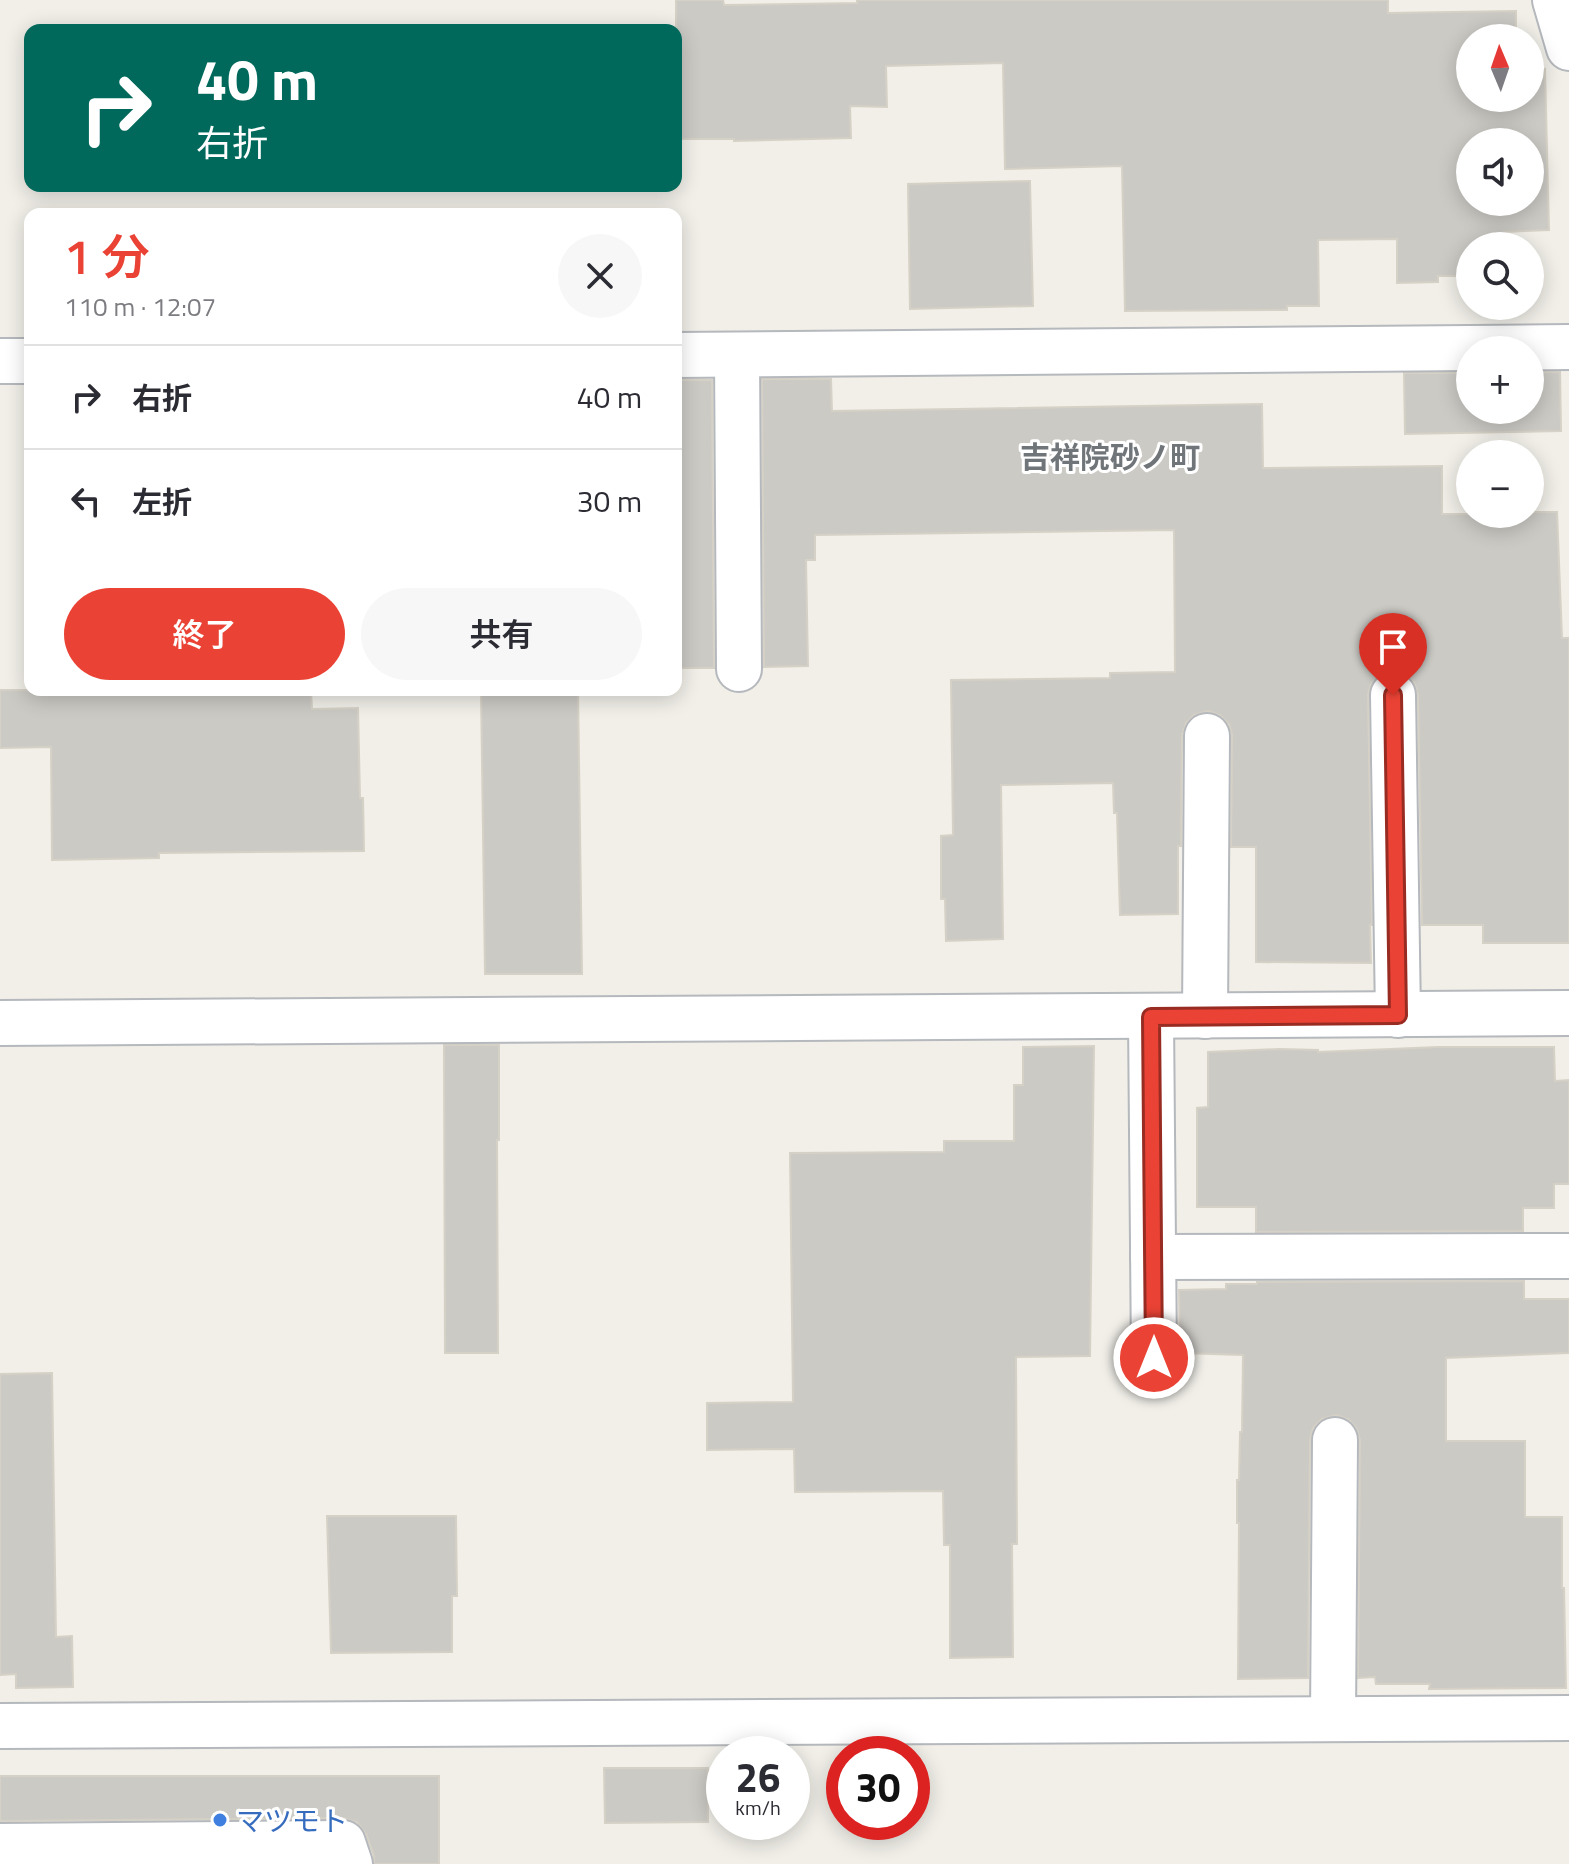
<!DOCTYPE html>
<html lang="ja">
<head>
<meta charset="utf-8">
<style>
	body { margin:0; font-family:"Titillium Web","Noto Sans JP",sans-serif; background:#f7f7f7; color:#2b2b33; height:100vh; display:flex; flex-direction:column; font-size:30px; white-space:nowrap }
	* { box-sizing:border-box; margin:0 }
	p { font-size:26px; color:#7c7c81 }
	.icon { flex:none; width:44px; height:44px; fill:none; stroke:currentColor; stroke-width:2; stroke-linecap:round; stroke-linejoin:round }
	.map { position:relative; flex:1; overflow:hidden }
	.sheet { position:absolute; left:24px; top:208px; width:658px; height:488px; display:flex; flex-direction:column; background:#fff; border-radius:16px; box-shadow:0 4px 20px #0003 }
	.sheet>* { flex:none }
	.banner { position:absolute; left:24px; top:24px; width:658px; height:168px; border-radius:16px; box-shadow:0 4px 20px #0003; background:#00695c; color:#fff; overflow:hidden }
	.needle { width:52px; rotate:358deg }
	.tools { position:absolute; left:1456px; top:24px; display:grid; gap:16px }
	.tools a { display:grid; place-items:center; width:88px; height:88px; border-radius:50%; background:#fff; box-shadow:0 4px 20px #0003; font-size:40px }
	.speed { position:absolute; left:706px; top:1736px; display:flex; gap:16px; font-size:40px; font-weight:700; text-align:center }
	.speed>* { display:grid; place-content:center; width:104px; height:104px; border-radius:50%; background:#fff; box-shadow:0 4px 20px #0003; line-height:1 }
	.speed small { font-size:20px; font-weight:400 }
	.speed .limit { border:12px solid #d22; background:#fff; color:#111 }
	.pin { position:absolute; display:grid; place-items:center; width:68px; height:68px; color:#fff; margin:-82px -34px; border-radius:50% 50% 50% 0; rotate:-45deg; box-shadow:0 0 8px #0007 }
	.pin .icon { rotate:45deg }
	.me { position:absolute; width:88px; margin:-44px; rotate:0deg; stroke-linejoin:round; filter:drop-shadow(0 0 6px #0008) }
	.turn { display:flex; align-items:center; gap:28px; height:168px; padding:0 40px; font-size:36px }
	.turn .icon { width:104px; height:104px; stroke-width:2.5 }
	.turn b { display:block; font-size:56px; line-height:68px }
	.round { display:grid; place-items:center; flex:none; width:84px; height:84px; border-radius:42px; background:#f7f7f7 }
	.overview { display:flex; align-items:center; justify-content:space-between; height:136px; padding:0 40px }
	h1 { font-size:48px; font-weight:600; line-height:60px; color:#ea4335 }
	.button { display:flex; gap:16px; margin-top:auto; padding:16px 40px }
	.button a { flex:1; height:92px; border-radius:48px; background:#ea4335; color:#fff; font-size:32px; font-weight:600; line-height:92px; text-align:center }
	.button a+a { background:#f7f7f7; color:#2b2b33 }
	ul { padding:0; list-style:none }
	li { display:flex; align-items:center; gap:24px; height:104px; padding:0 40px; border-top:2px solid #e1e1e2 }
	li div { flex:1 }
	li b { display:block; font-size:30px }
	li em { font-style:normal }
	.map>svg:first-child { display:block }
</style>
</head>
<body>
<div class="map">
<svg width="1569" height="1864" viewBox="0 0 1569 1864">
	<rect width="100%" height="100%" fill="#f1efe8"/>
	<g fill="#cccac5" stroke="#d6d1c6" stroke-width="2" fill-rule="evenodd">
		<path d="M676,0h47l1,5 133,-2v-3h531v13l128,-2v27h-46v60h60v-23l15,-6 4,161 -45,2 1,14h-35v30h-32v6l-41,1v-44l-79,1 1,66h-32v4l-162,1 -3,-145 -117,3 -2,-106 -117,3 1,41 -37,-1 1,32 -117,3v-2h-58zM1470,142h60v60h-60z"/>
		<path d="M1030,181l3,125 -123,3 -2,-125z"/>
		<path d="M1530,372h30l1,59 -156,3 -1,-61h66v37h60z"/>
		<path d="M762,379h69l1,32 430,-7 1,64 179,-2v48h88v-2h27l5,126h7v305h-86v-18h-61l-4,-230 -4,-13 -10,-9 -11,-3 -13,4 -9,10 -3,11 4,230h-2l1,38 -115,-1v-115h-25l1,-112 -3,-11 -9,-9 -12,-4 -14,4 -8,8 -4,12 -1,111h-3v68l-58,1 -3,-102h-3l-1,-30 -112,2 2,154 -57,2 -1,-42h-4v-63l12,-1 -2,-155 159,-2v-5l65,-1 -1,-142 -359,5v25h-9l2,106 -44,1z"/>
		<path d="M676,380h36l2,288h-38z"/>
		<path d="M0,690h311l1,19 46,-1 2,90h3l1,53 -205,2v5l-107,2 -1,-113 -51,1z"/>
		<path d="M481,690h97l4,284h-97z"/>
		<path d="M444,1045h55v95h-2l1,213h-53z"/>
		<path d="M1094,1046l-4,310 -74,1 1,187h-5l1,113 -63,1v-113h-6l-1,-54 -148,1 -1,-43 -87,1v-47l86,-1 -3,-249 154,-1v-11h70v-56h9v-38z"/>
		<path d="M1438,1047h116l1,34 14,-1v104h-15v24h-31v23l-267,1v-25h-59v-99l11,-1v-55l71,-3 39,1v2z"/>
		<path d="M1524,1281v18h45v54l-123,5v83h79v76h37v71h2l2,100 -137,1 1,-5h-54l-1,-7 -17,1 2,-238 -4,-13 -8,-8 -12,-4 -14,4 -9,9 -3,12 -2,238 -70,1 1,-156h-2v-43h2l1,-48h2l1,-77 -63,-2 -1,-63 47,-1v-5h31v-2z"/>
		<path d="M52,1373l4,264 16,-1 1,51 -57,1v-14l-16,1v-301z"/>
		<path d="M327,1516h129l1,80h-5v56l-121,1z"/>
		<path d="M604,1768h104v54l-103,1z"/>
		<path d="M0,1776h439v88h-65v-8l-8,-22 -9,-12 -14,-4 -343,3z"/>
	</g>
	<g fill="none" stroke-linecap="round" stroke-linejoin="round">
		<defs>
			<g id="minor">
				<path d="M1555,0l14,48"/>
				<path d="M676,355l893,-8"/>
				<path d="M737,355l2,314"/>
				<path d="M0,361h30"/>
				<path d="M1393,695l5,320"/>
				<path d="M1205,1016l2,-280"/>
				<path d="M1151,1017l3,341"/>
				<path d="M0,1023l1569,-10"/>
				<path d="M1153,1257l416,-1"/>
				<path d="M1333,1719l2,-279"/>
				<path d="M0,1726l1569,-8"/>
				<path d="M0,1846l343,-3 7,21"/>
			</g>
		</defs>
		<use href="#minor" stroke="#b5b8bc" stroke-width="48"/>
		<use href="#minor" stroke="#fff" stroke-width="44"/>
	</g>
	<g fill="none" stroke-linecap="round" stroke-linejoin="round">
		<defs>
			<path id="route" d="M1154,1358l-3,-341 247,-2 -5,-320"/>
		</defs>
		<use href="#route" stroke="#982c22" stroke-width="20"/>
		<use href="#route" stroke="#ea4335" stroke-width="14"/>
	</g>
	<circle fill="#3f7fe0" stroke="#fff" stroke-width="3" cx="220" cy="1820" r="8"/>
	<g text-anchor="middle" dominant-baseline="central" stroke-width="6" stroke-linejoin="round" paint-order="stroke">
		<g font-size="28" fill="#366cbe" stroke="#fff" text-anchor="start">
			<text x="236" y="1820">マツモト</text>
		</g>
		<g font-size="30" font-weight="bold" fill="#70757a" stroke="#fff">
			<text x="1110" y="457">吉祥院砂ノ町</text>
		</g>
	</g>
</svg>
<div class="tools">
<a><svg class="needle" viewBox="-14 -14 28 28"><path d="M0-13l5 13h-10z" fill="#e53935"/><path d="M0 13l5-13h-10z" fill="#7c7c81"/></svg></a>
<a><svg class="icon" aria-label="sound" viewBox="0 0 24 24"><path d="M4 9h4l5-4v14l-5-4H4zM17 9q2 3 0 6"/></svg></a>
<a><svg class="icon" aria-label="search" viewBox="0 0 24 24"><circle cx="10" cy="10" r="6"/><path d="M15 15l6 6"/></svg></a>
<a>+</a>
<a>−</a>
</div>
<div class="speed"><div>26<small>km/h</small></div><div class="limit">30</div></div>
<div class="pin" style="left:1393px;top:695px;background:#d93025"><svg class="icon" aria-label="arrive" viewBox="0 0 24 24"><path d="M6 21V4h12l-3 4 3 4H6"/></svg></div>
<svg class="me" style="left:1154px;top:1358px" viewBox="-20 -20 40 40"><circle r="17" fill="#ea4335" stroke="#fff" stroke-width="3"/><path d="M0-11L8 9 0 5-8 9z" fill="#fff"/></svg>
<div class="banner">
<div class="turn"><svg class="icon" aria-label="right" viewBox="0 0 24 24"><path d="M7 20v-9h11M14 6l5 5-5 5"/></svg><div><b>40 m</b>右折</div></div>
</div>
<section class="sheet">
<div class="overview"><div><h1>1 分</h1><p>110 m · 12:07</p></div><a class="round"><svg class="icon" aria-label="close" viewBox="0 0 24 24"><path d="M6 6l12 12M18 6L6 18"/></svg></a></div>
<ul>
<li><svg class="icon" aria-label="right" viewBox="0 0 24 24"><path d="M7 20v-9h11M14 6l5 5-5 5"/></svg><div><b>右折</b></div><em>40 m</em></li>
<li><svg class="icon" aria-label="left" viewBox="0 0 24 24"><path d="M17 20v-9H6M10 6l-5 5 5 5"/></svg><div><b>左折</b></div><em>30 m</em></li>
</ul>
<div class="button"><a>終了</a><a>共有</a></div>
</section>
</div>
</body>
</html>
